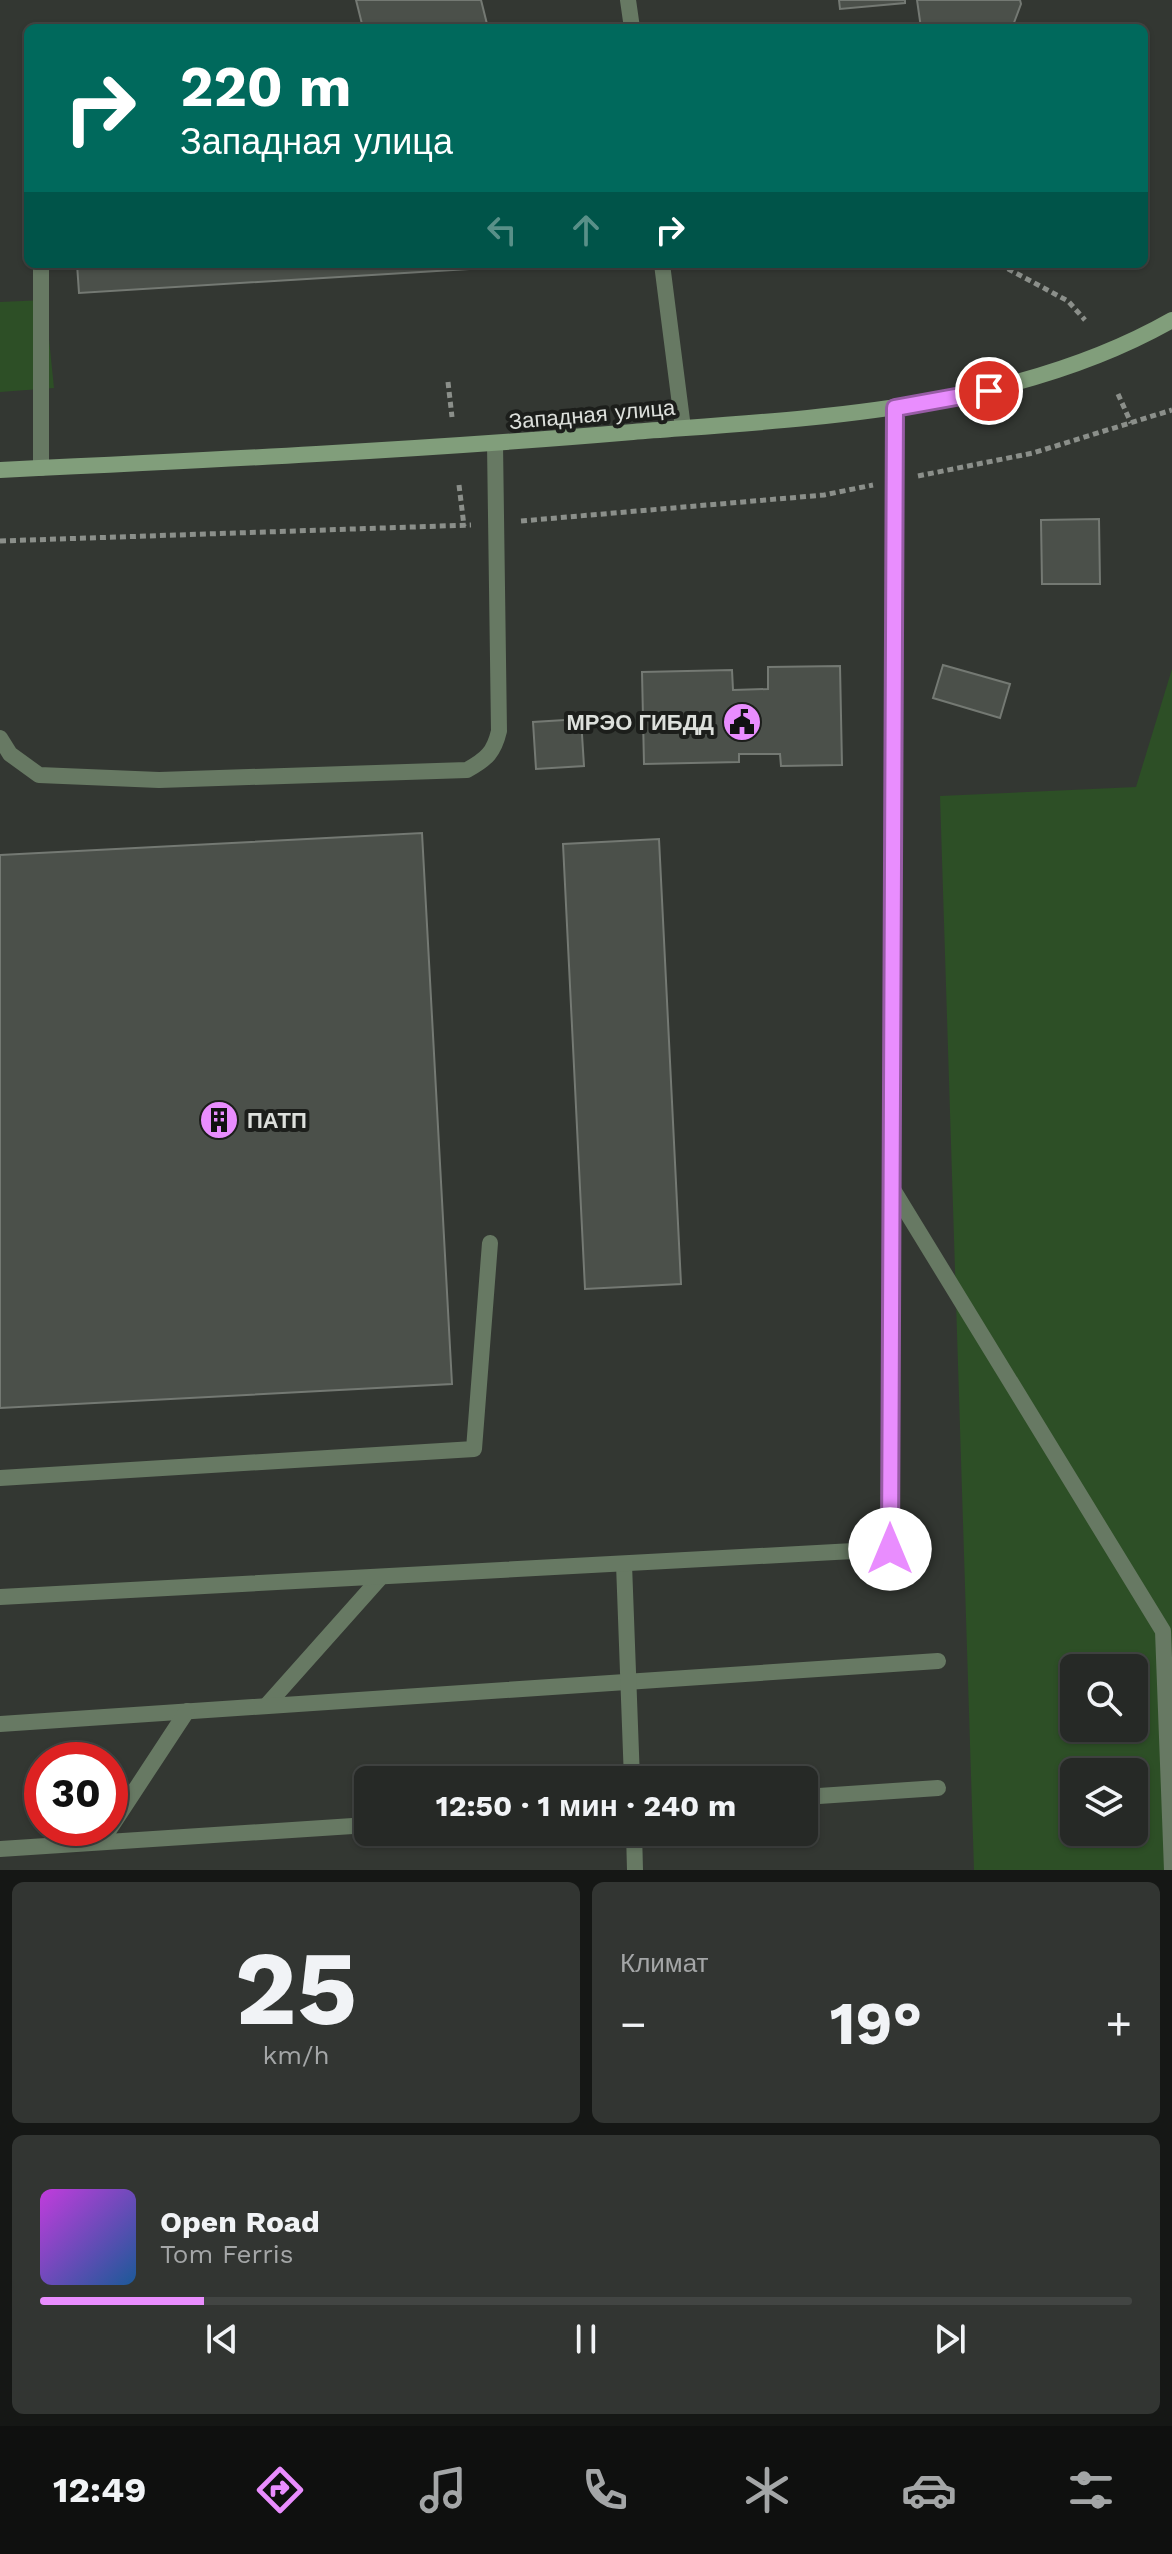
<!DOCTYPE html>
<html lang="ru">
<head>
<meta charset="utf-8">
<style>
	:root { --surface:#262926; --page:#323532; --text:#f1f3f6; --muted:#a4a6a7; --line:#424543; --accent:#e98dfe }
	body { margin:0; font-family:"Work Sans",sans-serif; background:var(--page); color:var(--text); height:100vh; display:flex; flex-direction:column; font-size:30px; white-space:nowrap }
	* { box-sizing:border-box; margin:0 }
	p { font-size:26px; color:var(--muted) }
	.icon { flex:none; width:44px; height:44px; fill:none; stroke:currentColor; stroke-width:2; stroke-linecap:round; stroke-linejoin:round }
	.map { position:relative; height:1870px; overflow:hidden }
	.side { display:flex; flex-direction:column; gap:12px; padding:12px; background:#151715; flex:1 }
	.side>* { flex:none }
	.top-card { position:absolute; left:24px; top:24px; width:1124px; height:244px; border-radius:12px; box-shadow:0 2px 6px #0004,0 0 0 2px var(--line); background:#00695c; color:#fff; overflow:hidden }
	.fabs { position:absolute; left:1060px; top:1654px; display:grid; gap:16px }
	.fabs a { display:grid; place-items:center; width:88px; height:88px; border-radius:12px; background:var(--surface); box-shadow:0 2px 6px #0004,0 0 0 2px var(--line); font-size:40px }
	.speed { position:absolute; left:24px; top:1742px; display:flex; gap:16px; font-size:40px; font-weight:700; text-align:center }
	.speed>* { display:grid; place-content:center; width:104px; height:104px; border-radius:50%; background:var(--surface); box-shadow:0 2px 6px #0004,0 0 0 2px var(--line); line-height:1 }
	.speed .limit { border:12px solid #d22; background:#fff; color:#111 }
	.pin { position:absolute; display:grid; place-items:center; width:68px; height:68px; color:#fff; margin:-34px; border:4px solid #fff; border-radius:50%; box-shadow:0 2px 8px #0007 }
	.me { position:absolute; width:88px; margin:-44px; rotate:0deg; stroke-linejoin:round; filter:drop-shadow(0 0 6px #0008) }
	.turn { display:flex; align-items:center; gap:28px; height:168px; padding:0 24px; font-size:36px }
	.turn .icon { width:104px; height:104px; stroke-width:2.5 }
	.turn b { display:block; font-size:56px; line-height:68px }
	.lanes { display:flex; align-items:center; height:76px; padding:0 24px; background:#0003; justify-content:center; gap:40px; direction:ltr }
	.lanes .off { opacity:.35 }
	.big { font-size:60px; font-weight:700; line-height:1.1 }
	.side .widget { flex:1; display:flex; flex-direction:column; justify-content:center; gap:12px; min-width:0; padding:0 28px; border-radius:12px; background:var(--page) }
	.side .dial { align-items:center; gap:0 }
	.dial b { font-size:104px; line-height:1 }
	.song { display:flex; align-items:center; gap:24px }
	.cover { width:96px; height:96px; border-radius:12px; background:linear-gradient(135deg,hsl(290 70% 55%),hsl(210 70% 35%)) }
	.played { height:8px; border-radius:4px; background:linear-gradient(90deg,var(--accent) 15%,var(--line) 15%) }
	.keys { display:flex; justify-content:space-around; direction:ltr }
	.heat { display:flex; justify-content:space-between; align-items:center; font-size:44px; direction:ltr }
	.side .tiles { flex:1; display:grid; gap:12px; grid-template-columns:1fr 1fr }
	.widget:last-child { grid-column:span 2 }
	.trip { position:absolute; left:354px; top:1766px; width:464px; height:80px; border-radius:12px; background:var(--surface); box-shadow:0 2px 6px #0004,0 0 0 2px var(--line); font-weight:700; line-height:80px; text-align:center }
	.menu { display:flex; height:128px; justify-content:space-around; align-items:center; background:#0f100f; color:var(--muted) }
	.menu .icon { width:56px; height:56px }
	.menu .current { color:var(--accent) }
	.menu b { font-size:36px; color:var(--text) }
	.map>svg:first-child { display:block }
	.green { fill:#2d4f26; fill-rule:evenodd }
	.building { fill:#4b504a; stroke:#747973; stroke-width:2 }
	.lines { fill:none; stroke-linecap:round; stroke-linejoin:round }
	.path { stroke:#8b8f8a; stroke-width:5; stroke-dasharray:6 4; stroke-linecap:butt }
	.lane { stroke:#677963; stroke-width:16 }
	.street { stroke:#677963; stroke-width:16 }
	.secondary { stroke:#819e7b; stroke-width:16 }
	.route-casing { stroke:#975ca5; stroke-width:20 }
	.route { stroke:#e98dfe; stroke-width:14 }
	.labels { text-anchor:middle; stroke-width:8; stroke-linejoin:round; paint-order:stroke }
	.street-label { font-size:22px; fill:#dde0dc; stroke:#1c1e1b }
	.poi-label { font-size:22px; font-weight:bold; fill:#dde0dc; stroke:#1c1e1b; text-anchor:end }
</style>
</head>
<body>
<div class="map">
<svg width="1172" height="1870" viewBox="0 0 1172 1870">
	<rect width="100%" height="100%" fill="#333732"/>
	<g class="green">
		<polygon points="45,300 54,388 0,392 0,302"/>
		<path d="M 1172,669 L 1172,1870 L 974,1870 L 940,796 L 1136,787 ZM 1074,1668 L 1134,1668 L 1134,1728 L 1074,1728 ZM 1074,1772 L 1134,1772 L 1134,1832 L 1074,1832 Z"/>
	</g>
	<g class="building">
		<polygon points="356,0 481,0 488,28 363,28"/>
		<polygon points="839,0 905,0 905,3 840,9"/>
		<polygon points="917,0 1020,0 1021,4 1012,28 921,28"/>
		<polygon points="77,264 517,264 517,266 79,293"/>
		<polygon points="1099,519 1100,584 1042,584 1041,520"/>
		<polygon points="943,665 1010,684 1000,718 933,698"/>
		<polygon points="840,666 842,765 781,766 780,754 739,754 739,762 644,764 642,672 732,670 733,690 768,689 768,667"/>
		<polygon points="581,719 584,766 536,769 533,722"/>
		<polygon points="422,833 452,1384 0,1408 0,855"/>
		<polygon points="659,839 681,1284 585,1289 563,844"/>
	</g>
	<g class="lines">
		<g class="path">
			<polyline points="999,264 1068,301 1085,320"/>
			<polyline points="448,382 452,417"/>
			<polyline points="1118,394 1131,423"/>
			<polyline points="918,476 1033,453 1172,410"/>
			<polyline points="459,485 464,526"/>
			<polyline points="521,521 824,495 873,485"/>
			<polyline points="0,541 471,525"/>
		</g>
		<g class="lane">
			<polyline points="628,0 632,28"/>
			<polyline points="662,264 683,428"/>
			<path d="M 0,738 L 10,754 L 39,775 L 159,780 L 467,770 C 487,759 494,752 499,731 L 495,444"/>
			<polyline points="892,1188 1163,1631 1172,1870"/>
			<polyline points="0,1478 474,1449 490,1243"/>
			<polyline points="266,1706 381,1577"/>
			<polyline points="0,1724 938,1661"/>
			<polyline points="804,1797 938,1788"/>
			<polyline points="101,1842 187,1711"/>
			<polyline points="0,1849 368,1825"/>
		</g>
		<g class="street">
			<polyline points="41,264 41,468"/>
			<polyline points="624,1564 632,1780"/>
			<polyline points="0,1597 890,1549 895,408"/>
			<polyline points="634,1832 635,1870"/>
		</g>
		<path class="secondary" d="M 0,470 C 211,460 422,450 633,432 C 812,418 1012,411 1172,320"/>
	</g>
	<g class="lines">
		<g class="route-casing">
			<polyline id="route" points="890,1549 895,408 989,391"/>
		</g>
		<use href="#route" class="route"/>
	</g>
	<defs>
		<g id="civic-disc" transform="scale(2)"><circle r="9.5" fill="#e98dfe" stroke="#1c1e1b"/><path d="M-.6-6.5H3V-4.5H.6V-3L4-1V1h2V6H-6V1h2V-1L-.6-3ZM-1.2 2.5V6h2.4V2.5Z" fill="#111"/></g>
		<g id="building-disc" transform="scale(2)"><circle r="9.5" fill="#e98dfe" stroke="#1c1e1b"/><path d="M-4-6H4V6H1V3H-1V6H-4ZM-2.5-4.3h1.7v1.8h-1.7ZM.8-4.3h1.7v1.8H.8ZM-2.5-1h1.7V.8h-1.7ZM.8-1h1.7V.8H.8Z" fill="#111"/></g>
	</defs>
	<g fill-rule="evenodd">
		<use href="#civic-disc" x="742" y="722"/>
		<use href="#building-disc" x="219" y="1120"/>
	</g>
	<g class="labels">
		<g class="street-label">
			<text transform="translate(592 414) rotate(-5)" y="8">Западная улица</text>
		</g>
		<g class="poi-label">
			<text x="714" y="730">МРЭО ГИБДД</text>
			<text x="247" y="1128" text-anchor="start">ПАТП</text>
		</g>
	</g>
</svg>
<div class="fabs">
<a><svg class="icon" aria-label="search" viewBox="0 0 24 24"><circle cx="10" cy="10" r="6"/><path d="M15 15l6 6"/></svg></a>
<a><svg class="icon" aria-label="layers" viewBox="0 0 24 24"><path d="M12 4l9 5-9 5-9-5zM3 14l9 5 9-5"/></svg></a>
</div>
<div class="speed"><div class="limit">30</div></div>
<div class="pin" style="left:989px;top:391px;background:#d93025"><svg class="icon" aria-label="arrive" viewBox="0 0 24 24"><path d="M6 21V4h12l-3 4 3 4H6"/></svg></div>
<svg class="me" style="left:890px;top:1549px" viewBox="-20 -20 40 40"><circle r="19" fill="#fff"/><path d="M0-13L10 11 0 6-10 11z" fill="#e98dfe"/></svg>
<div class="trip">12:50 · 1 мин · 240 m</div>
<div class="top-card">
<div class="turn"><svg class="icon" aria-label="right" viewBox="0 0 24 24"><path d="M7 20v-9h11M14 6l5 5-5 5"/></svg><div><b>220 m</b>Западная улица</div></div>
<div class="lanes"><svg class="icon off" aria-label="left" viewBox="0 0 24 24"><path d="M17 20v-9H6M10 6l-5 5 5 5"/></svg><svg class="icon off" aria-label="ahead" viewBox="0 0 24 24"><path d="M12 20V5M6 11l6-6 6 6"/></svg><svg class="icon" aria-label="right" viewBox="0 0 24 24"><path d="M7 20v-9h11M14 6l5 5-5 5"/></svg></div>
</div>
</div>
<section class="side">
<div class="tiles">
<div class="widget dial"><b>25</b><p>km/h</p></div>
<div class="widget"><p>Климат</p>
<div class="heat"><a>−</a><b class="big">19°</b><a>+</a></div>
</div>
<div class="widget">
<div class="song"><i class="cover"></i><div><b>Open Road</b><p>Tom Ferris</p></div></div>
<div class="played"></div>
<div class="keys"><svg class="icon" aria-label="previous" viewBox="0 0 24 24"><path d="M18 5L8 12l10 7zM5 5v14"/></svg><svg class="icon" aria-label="pause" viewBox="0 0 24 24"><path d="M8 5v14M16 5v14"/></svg><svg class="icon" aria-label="next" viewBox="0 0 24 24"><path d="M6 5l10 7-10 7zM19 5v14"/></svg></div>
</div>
</div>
</section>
<nav class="menu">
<b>12:49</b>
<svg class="icon current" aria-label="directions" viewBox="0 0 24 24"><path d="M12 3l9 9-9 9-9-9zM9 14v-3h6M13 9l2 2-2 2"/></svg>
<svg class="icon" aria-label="music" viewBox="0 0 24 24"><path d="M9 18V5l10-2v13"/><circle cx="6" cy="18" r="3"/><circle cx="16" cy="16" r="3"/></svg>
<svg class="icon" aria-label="phone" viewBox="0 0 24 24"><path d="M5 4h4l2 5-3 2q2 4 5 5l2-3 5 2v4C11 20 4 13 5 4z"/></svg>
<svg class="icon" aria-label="climate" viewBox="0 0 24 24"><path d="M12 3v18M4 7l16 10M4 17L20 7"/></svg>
<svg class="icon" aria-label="car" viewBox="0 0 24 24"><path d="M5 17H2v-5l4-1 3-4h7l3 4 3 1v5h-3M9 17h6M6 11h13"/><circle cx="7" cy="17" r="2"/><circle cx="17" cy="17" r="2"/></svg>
<svg class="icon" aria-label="filters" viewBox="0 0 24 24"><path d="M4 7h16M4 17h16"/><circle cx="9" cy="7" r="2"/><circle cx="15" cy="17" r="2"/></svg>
</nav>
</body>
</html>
